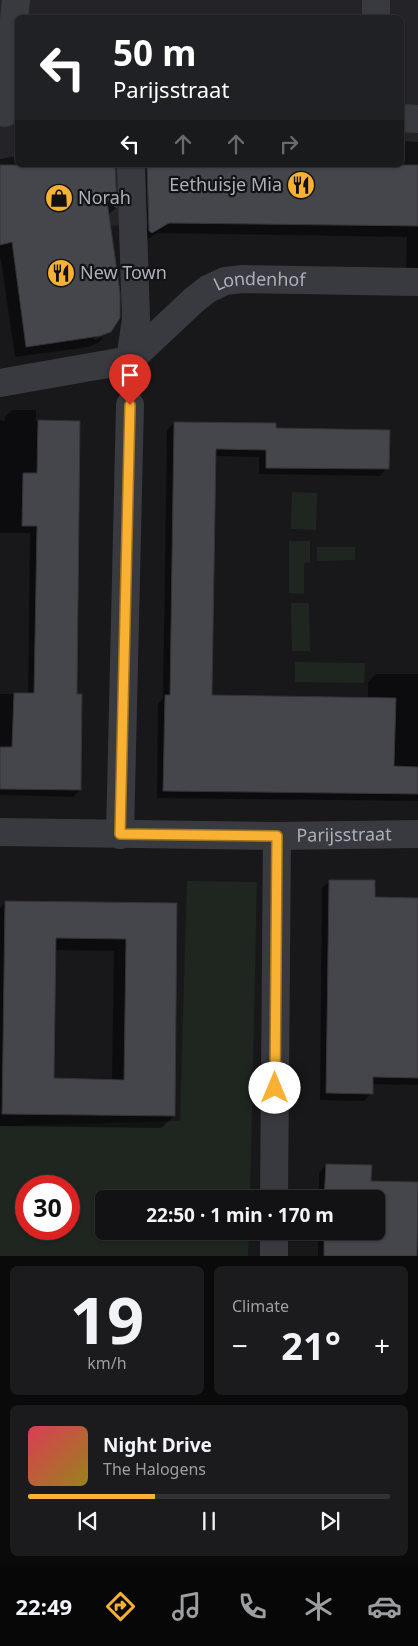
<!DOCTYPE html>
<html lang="en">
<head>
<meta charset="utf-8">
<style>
	:root { --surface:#121214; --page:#1b1b1d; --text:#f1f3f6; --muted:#9c9ea0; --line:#313234; --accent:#f8b133 }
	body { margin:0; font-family:"Noto Sans",sans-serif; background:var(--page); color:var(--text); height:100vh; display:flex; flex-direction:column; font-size:19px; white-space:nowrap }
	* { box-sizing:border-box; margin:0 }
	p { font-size:16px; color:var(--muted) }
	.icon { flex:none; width:28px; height:28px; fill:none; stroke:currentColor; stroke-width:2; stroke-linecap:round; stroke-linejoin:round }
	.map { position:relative; height:1256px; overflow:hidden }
	.drawer { display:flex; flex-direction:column; gap:10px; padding:10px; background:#0a0a0b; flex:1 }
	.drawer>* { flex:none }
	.guide { position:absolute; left:15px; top:15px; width:389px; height:152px; border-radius:8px; box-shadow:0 1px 4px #0004,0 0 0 1px var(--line); background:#202124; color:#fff; overflow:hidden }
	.speed { position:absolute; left:15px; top:1175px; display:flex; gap:10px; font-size:25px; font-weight:700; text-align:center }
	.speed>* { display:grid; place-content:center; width:65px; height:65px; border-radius:50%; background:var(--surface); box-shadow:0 1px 4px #0004,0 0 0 1px var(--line); line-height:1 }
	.speed .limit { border:8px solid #d22; background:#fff; color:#111 }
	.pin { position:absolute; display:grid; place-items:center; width:42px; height:42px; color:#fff; margin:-51px -21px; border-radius:50% 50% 50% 0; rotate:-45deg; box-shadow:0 0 5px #0007 }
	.pin .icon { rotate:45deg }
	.me { position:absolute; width:55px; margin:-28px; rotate:0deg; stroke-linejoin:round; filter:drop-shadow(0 0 4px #0008) }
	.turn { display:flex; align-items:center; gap:18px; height:105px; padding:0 15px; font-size:22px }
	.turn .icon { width:65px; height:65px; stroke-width:2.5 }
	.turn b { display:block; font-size:35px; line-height:42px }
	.lanes { display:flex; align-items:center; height:48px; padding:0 15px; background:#0003; justify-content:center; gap:25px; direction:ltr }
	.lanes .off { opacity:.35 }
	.big { font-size:38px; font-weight:700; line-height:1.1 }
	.drawer .card { flex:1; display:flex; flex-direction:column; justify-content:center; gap:8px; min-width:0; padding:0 18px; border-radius:8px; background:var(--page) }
	.drawer .dial { align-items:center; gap:0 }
	.dial b { font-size:65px; line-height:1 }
	.song { display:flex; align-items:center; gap:15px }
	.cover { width:60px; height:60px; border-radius:8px; background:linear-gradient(135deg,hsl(350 70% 55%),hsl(50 70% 35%)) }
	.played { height:5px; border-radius:2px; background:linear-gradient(90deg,var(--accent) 35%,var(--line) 35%) }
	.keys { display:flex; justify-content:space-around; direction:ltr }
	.heat { display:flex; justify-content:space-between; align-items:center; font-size:28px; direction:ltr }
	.drawer .tiles { flex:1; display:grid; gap:10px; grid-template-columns:1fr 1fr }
	.card:last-child { grid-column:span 2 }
	.trip { position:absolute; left:95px; top:1190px; width:290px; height:50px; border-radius:8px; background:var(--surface); box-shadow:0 1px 4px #0004,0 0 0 1px var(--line); font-weight:700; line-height:50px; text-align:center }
	.tabs { display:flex; height:80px; justify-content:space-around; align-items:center; background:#070708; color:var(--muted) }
	.tabs .icon { width:35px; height:35px }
	.tabs .on { color:var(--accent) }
	.tabs b { font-size:22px; color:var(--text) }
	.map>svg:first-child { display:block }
	.built { fill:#242428; fill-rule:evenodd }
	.green { fill:#1e261f; fill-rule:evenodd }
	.shadow { fill:#0007; fill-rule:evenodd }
	.building { fill:#44464b; stroke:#323237; fill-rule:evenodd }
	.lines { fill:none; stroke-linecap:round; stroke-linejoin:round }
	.pedestrian { stroke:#393a40; stroke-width:28 }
	.minor { stroke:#393a40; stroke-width:28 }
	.route-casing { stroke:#a17321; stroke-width:12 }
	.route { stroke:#f8b133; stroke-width:9 }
	.labels { text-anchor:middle; stroke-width:4.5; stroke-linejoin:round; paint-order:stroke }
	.poi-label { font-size:18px; fill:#aab0bb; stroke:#131316; text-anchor:start }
	.street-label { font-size:18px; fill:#aab0bb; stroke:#131316 }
</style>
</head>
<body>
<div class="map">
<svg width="418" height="1256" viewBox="0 0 418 1256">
	<rect width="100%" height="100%" fill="#18181b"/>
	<path class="built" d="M 0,0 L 418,0 L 418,217 L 100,226 L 0,241 ZM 18,18 L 401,18 L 401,165 L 18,165 Z"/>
	<g class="green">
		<polygon points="292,492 317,493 316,530 291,529"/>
		<polygon points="289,541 310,541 310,562 304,563 304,594 289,593"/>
		<polygon points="317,547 355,547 355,560 317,561"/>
		<polygon points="291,603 309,603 310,651 292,651"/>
		<polygon points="295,662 365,663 364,683 295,682"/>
		<path d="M 187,881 L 257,882 L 250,1199 L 104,1199 L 104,1231 L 249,1231 L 248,1256 L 0,1256 L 0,1126 L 180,1121 ZM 26,1186 L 69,1186 L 69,1229 L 26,1229 Z"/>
	</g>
	<g class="shadow">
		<polygon points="401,141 418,142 418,272 406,272 407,237 157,233 140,244 130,165 401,165"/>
		<polygon points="18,156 18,165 114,165 116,208 107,216 110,331 107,334 107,332 94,338 95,340 105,336 98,343 88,347 15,357 1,260 0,260 0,159"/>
		<polygon points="12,410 36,410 36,421 79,422 76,695 80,790 73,797 0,795 0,694 28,694 30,533 0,533 0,420 5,421 5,417"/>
		<polygon points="174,423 275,430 387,468 380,476 259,474 259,457 214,456 211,697 368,699 368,682 376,674 418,674 418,801 157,798 158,704 163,698 167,430"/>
		<polygon points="330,881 374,898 418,899 418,1085 372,1084 371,1093 364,1101 320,1100 322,888"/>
		<path d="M 5,903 L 176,905 L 174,1116 L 161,1128 L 0,1126 L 0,908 ZM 54,950 L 114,951 L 112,1081 L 52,1080 Z"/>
		<polygon points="326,1165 370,1182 418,1184 418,1256 318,1256 318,1231 376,1231 376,1199 319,1199 319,1173"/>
	</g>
	<g class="building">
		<polygon points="0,165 115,165 117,208 107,201 120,292 120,318 111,332 100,336 26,347 12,242 0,245"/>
		<polygon points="147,165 418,165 418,226 169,223 152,233 149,231"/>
		<polygon points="38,420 80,421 77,694 82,694 81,790 0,789 0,747 12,747 14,693 34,693 37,526 22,526 23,473 37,473"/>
		<polygon points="174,422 276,423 276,428 390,430 389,469 266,468 266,450 216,449 212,695 396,698 394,766 418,767 418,794 163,791 165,695 170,695"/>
		<polygon points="329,880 375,880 375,897 418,898 418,1078 373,1077 373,1094 326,1093"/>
		<path d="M 5,901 L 177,903 L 175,1116 L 2,1114 ZM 56,938 L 126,939 L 124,1080 L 54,1078 Z"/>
		<polygon points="326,1164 372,1165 371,1181 418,1182 417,1256 324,1256 324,1231 376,1231 376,1199 324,1199"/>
	</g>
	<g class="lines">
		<g class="pedestrian">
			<polyline points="376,18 376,0"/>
			<polyline points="5,113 16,0"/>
			<polyline points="401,118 418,119"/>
			<polyline points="130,360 136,319 131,165"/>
		</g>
		<g class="minor">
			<path id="s1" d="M 0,383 L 130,360 L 194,300 L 208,289 L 225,281 L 243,279 L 418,282"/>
			<path id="s2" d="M 0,832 L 277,836 L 418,834"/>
			<polyline points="120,835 130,405"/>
			<polyline points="274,1199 277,836"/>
			<polyline points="274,1256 274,1231"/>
		</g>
	</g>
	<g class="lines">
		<g class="route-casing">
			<polyline id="route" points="130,405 120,834 277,836 275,1088"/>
		</g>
		<use href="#route" class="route"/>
	</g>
	<defs>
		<g id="restaurant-disc" transform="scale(1.4375)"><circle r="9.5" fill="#f8b133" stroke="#131316"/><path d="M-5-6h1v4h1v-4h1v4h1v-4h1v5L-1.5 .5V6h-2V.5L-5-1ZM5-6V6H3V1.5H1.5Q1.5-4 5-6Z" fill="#111"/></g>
		<g id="shop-disc" transform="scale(1.4375)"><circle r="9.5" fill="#f8b133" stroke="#131316"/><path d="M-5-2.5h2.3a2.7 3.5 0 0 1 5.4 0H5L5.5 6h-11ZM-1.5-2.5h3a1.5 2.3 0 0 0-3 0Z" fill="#111"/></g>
	</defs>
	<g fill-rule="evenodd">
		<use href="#restaurant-disc" x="301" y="185"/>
		<use href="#shop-disc" x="59" y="198"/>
		<use href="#restaurant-disc" x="61" y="273"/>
	</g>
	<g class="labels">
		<g class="poi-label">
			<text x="282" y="191" text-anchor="end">Eethuisje Mia</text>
			<text x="78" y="204">Norah</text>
			<text x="80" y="279">New Town</text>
		</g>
		<g class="street-label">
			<text dy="6" stroke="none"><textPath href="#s1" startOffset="291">Londenhof</textPath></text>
			<text dy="6" stroke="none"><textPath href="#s2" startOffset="344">Parijsstraat</textPath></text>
		</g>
	</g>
</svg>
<div class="speed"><div class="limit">30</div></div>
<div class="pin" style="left:130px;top:405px;background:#d93025"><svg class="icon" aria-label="arrive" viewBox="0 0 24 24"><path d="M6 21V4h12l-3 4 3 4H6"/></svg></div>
<svg class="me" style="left:275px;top:1088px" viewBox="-20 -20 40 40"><circle r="19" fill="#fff"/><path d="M0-13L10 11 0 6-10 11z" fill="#f8b133"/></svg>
<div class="trip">22:50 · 1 min · 170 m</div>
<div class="guide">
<div class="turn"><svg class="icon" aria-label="left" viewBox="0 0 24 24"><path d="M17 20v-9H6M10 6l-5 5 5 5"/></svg><div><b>50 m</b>Parijsstraat</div></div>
<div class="lanes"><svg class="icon" aria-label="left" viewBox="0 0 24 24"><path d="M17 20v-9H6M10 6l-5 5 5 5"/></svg><svg class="icon off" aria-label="ahead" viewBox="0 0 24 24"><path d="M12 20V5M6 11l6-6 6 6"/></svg><svg class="icon off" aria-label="ahead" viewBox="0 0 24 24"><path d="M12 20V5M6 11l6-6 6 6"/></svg><svg class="icon off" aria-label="right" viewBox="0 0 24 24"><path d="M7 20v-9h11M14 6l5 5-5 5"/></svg></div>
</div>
</div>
<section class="drawer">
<div class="tiles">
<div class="card dial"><b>19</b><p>km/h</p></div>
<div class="card"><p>Climate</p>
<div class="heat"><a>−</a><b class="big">21°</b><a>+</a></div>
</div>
<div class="card">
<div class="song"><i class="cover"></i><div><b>Night Drive</b><p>The Halogens</p></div></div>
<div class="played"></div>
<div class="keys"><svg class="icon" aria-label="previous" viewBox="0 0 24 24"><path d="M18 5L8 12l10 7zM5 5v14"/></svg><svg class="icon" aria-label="pause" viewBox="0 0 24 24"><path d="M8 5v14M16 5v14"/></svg><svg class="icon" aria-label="next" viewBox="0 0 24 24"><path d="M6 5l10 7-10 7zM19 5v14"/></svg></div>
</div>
</div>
</section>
<nav class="tabs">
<b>22:49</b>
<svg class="icon on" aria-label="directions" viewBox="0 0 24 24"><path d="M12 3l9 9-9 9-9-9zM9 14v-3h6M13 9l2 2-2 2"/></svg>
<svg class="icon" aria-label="music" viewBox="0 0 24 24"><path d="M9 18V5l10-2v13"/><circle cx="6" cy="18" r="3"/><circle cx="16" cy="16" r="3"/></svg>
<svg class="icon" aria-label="phone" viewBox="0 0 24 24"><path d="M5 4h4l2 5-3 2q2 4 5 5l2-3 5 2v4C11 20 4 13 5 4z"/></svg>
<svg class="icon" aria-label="climate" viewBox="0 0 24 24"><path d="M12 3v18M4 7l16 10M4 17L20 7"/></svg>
<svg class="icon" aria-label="car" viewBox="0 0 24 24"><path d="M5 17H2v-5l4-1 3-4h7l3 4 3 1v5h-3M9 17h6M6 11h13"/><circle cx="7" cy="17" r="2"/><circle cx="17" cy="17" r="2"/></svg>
</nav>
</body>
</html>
